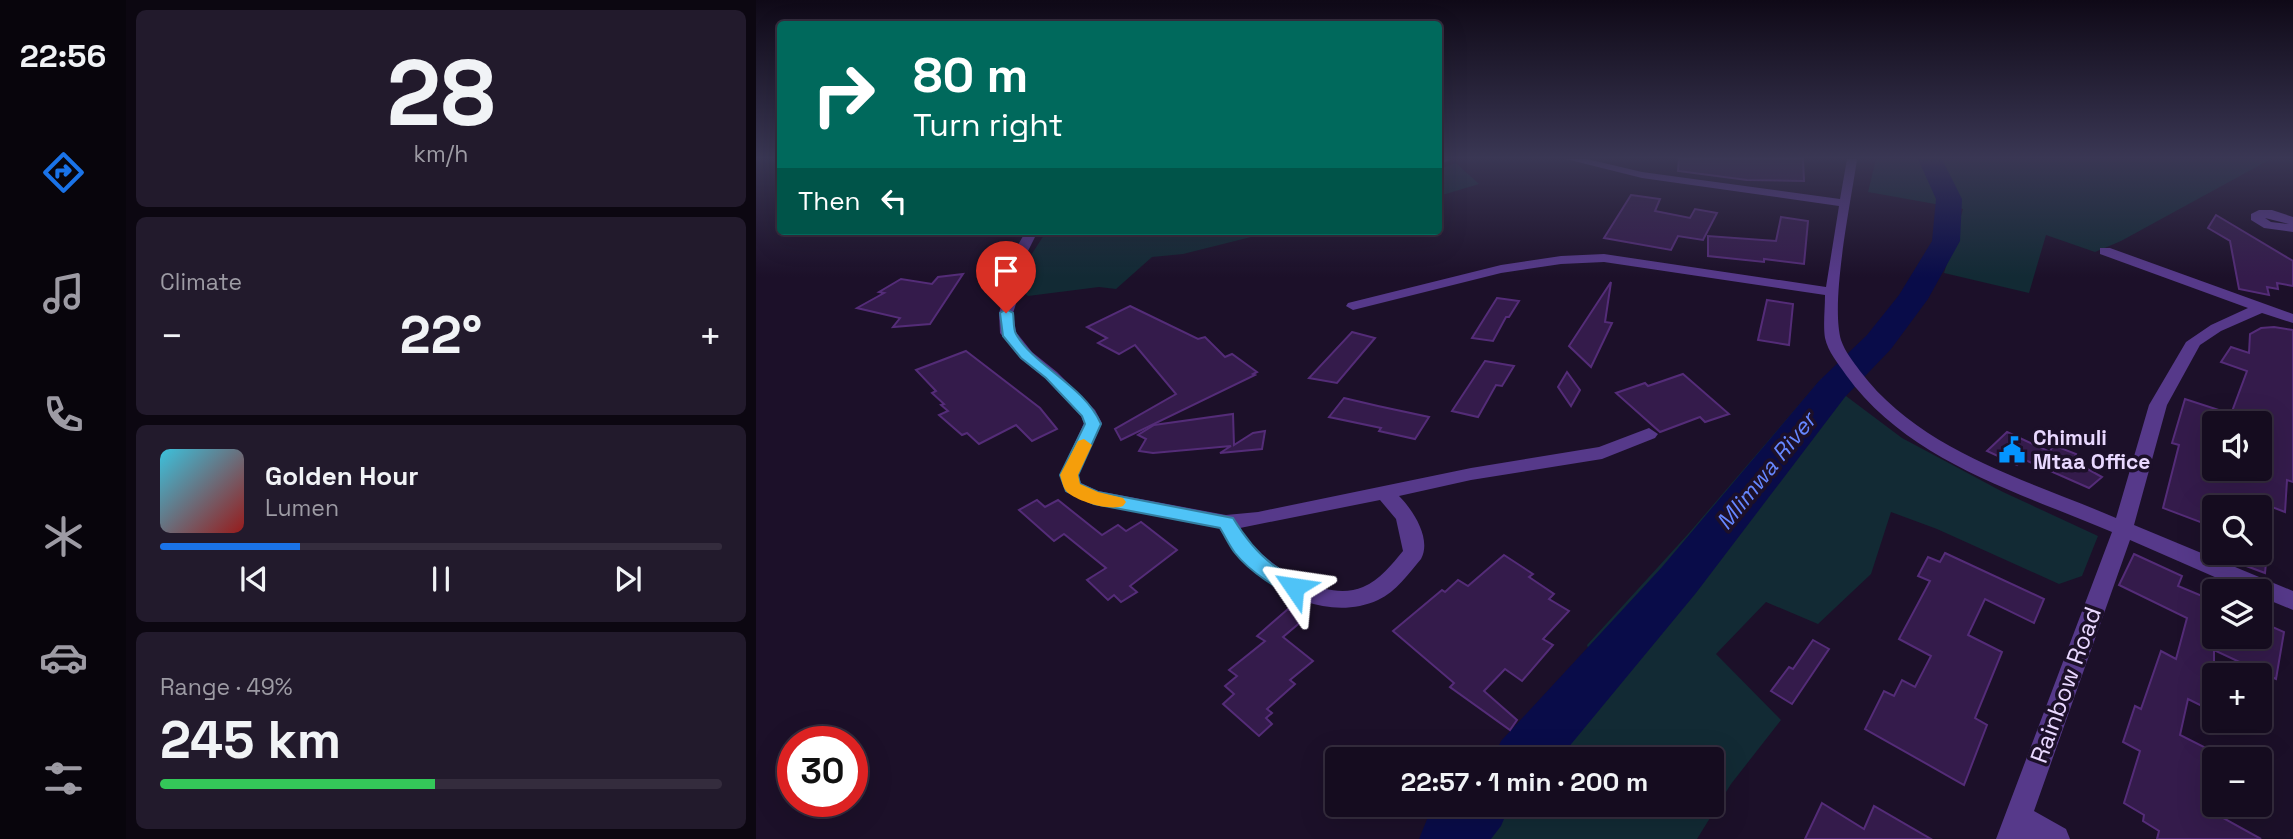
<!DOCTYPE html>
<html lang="en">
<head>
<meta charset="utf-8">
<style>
	:root { --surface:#150c1f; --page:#221a2c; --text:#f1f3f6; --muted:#9d9ba4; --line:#342c3d; --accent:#1a73e8 }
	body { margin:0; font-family:"Space Grotesk",sans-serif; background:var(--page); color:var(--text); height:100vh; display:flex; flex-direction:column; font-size:26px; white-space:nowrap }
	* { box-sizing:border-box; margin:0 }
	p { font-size:23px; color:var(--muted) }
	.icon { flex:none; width:38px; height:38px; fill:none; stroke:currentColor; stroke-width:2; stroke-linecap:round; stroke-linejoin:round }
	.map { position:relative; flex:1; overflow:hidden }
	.details { display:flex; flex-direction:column; gap:10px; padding:10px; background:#0c0711; width:630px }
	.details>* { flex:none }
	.guide { position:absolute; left:21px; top:21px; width:665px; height:214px; border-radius:7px; box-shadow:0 7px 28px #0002,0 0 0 2px var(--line); background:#00695c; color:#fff; overflow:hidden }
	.fabs { position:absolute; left:1446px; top:411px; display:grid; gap:14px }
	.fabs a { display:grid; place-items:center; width:70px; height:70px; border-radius:7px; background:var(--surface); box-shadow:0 7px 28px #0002,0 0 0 2px var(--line); font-size:35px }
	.speed { position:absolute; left:21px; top:726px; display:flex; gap:14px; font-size:35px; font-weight:700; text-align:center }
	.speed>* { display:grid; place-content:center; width:91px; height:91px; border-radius:50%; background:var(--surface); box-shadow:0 7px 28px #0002,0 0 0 2px var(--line); line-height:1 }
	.speed .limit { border:10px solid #d22; background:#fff; color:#111 }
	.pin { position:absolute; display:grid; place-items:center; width:60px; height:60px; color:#fff; margin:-72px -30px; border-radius:50% 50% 50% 0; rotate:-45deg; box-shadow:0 0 7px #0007 }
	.pin .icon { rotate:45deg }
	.me { position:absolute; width:77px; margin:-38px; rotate:302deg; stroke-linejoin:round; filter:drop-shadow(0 0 5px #0008) }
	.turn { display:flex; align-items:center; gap:24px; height:147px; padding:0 21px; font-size:32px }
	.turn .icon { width:91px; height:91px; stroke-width:2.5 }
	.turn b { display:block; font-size:49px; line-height:60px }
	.then { display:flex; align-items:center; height:66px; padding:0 21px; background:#0003; gap:14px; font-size:26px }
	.big { font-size:52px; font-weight:600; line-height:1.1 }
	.details .tile { flex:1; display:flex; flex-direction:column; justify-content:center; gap:10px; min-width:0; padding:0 24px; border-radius:10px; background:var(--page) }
	.details .dial { align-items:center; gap:0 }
	.dial b { font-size:91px; line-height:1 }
	.song { display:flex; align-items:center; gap:21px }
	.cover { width:84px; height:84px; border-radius:10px; background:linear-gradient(135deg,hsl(190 70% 55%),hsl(0 70% 35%)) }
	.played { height:7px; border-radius:4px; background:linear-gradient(90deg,var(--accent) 25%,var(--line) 25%) }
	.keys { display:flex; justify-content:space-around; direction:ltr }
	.heat { display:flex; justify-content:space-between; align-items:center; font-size:38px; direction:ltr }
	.charge { height:10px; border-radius:5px; background:linear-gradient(90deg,#34c759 49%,var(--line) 0) }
	.trip { position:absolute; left:569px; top:747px; width:399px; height:70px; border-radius:7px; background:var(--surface); box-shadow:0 7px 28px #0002,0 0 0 2px var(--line); font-weight:600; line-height:70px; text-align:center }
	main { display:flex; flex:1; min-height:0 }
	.dock { display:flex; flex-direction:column; width:126px; justify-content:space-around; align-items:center; background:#08050c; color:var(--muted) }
	.dock .icon { width:49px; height:49px }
	.dock .on { color:var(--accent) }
	.dock b { font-size:32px; color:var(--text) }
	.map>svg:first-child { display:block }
	.green { fill:#122a34 }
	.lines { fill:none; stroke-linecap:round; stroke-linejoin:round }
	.river { fill:#090c49; fill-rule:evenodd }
	.building { fill:#341b4b; stroke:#542c78; stroke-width:2; fill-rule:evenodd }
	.minor { fill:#56398a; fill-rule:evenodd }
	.route { fill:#4fc3f7; stroke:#337fa1; stroke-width:2 }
	.slow { fill:#f59e0b }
	.labels { text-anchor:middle; stroke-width:7; stroke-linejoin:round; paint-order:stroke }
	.poi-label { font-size:21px; font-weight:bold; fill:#e9d8ff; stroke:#1c1029; text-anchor:start }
	.water-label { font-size:23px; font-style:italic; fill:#6687ff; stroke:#1c1029 }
	.near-street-label { font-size:24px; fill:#e9d8ff; stroke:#1c1029 }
</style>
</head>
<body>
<main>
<nav class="dock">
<b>22:56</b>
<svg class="icon on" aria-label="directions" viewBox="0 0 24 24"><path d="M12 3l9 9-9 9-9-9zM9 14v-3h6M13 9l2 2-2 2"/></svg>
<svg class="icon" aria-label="music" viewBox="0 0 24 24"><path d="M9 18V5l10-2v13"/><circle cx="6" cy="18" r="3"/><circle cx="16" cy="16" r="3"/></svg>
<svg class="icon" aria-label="phone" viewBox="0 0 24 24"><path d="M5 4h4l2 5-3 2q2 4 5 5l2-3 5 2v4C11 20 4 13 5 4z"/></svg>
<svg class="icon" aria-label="climate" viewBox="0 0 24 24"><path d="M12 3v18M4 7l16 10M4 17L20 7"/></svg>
<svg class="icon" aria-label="car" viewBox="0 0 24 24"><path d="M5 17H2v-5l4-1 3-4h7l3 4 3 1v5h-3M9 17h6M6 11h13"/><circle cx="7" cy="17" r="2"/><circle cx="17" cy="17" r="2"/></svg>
<svg class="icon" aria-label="filters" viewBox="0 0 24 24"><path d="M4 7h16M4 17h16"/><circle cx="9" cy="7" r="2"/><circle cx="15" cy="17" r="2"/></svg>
</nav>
<section class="details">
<div class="tile dial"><b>28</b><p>km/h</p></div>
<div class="tile"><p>Climate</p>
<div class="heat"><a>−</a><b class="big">22°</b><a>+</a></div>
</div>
<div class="tile">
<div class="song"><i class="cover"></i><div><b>Golden Hour</b><p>Lumen</p></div></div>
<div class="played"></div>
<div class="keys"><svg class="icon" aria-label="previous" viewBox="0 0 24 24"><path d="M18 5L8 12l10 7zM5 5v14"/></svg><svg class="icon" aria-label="pause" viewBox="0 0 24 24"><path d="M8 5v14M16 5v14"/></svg><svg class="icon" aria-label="next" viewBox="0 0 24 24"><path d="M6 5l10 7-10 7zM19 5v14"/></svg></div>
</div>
<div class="tile"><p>Range · 49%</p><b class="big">245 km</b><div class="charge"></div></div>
</section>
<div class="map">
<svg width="1537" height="839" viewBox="0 0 1537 839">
	<rect width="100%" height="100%" fill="#1c1029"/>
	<g class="green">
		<polygon points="1120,159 1515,159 1365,241 1339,252 1290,235 1273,293 1188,273 1207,209 1112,192"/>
		<polygon points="700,163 723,184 683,196 683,169"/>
		<polygon points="335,231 534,231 499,236 427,254 396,257 360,289 343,287 272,296 266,291 270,263 288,235"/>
		<polygon points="1066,378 1146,438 1247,492 1342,536 1326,576 1303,584 1181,529 1135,512 1115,574 1062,624 1010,602 960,654 1025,720 975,784 941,839 717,839 746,805 956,805 956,760 786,759 845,691 831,645 933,533"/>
	</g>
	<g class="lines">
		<g class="river">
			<polygon points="1162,159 1186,159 1206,199 1204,241 1172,299 1135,349 1089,397 940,593 802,760 736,760 745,741 906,567 1063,381 1111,335 1143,295 1176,241 1180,199"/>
			<polygon points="683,805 754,805 745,826 735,839 663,839 672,817"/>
		</g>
	</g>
	<g class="building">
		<polygon points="923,159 1047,159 1048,181 991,180 922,171"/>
		<polygon points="875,195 904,199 899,211 934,218 939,209 961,213 947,240 922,236 915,250 848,238"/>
		<polygon points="1460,215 1537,261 1537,286 1521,283 1522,289 1511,287 1513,295 1483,289 1474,241 1452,228"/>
		<polygon points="1025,217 1052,221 1048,264 1008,259 1008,262 952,256 952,236 1020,241"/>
		<polygon points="207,274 174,324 137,327 144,318 101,308 128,293 123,292 145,279 176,284 182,277"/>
		<polygon points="855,282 849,322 856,323 835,367 813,346"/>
		<polygon points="741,298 763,301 753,317 750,317 737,341 716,338"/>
		<polygon points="1011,300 1037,304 1033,345 1002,340"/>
		<polygon points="374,306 442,339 449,337 469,357 476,354 501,372 497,374 499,375 365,440 359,429 420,394 379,345 363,354 342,343 351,338 331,327"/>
		<path d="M 1518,327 L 1537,330 L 1537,482 L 1531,480 L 1529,512 L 1516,507 L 1455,508 L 1452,525 L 1407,508 L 1423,445 L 1416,443 L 1429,399 L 1475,414 L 1491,371 L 1465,362 L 1475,347 L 1493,353 L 1494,334 L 1505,328 ZM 1458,424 L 1503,424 L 1503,469 L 1458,469 Z"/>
		<polygon points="596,332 619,338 581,383 553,378"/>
		<polygon points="210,351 284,408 301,429 276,441 260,425 223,444 211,433 206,435 183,415 192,411 185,405 188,404 176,393 180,391 160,370"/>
		<polygon points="729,361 758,366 746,386 740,385 722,417 696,411"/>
		<polygon points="811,372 824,390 815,406 802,387"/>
		<polygon points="927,374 973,414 949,422 944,417 904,432 860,393 889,383 892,386"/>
		<polygon points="588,398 622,406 673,417 659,439 623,431 625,428 573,417"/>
		<polygon points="477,414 478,445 497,433 509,431 506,449 464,453 475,446 397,453 383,451 390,439 382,435 398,425"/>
		<polygon points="1251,432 1294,452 1297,445 1320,454 1317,461 1346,477 1333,488 1267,459 1261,465 1231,451"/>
		<polygon points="281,500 289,507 302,500 346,535 362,525 370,531 385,522 421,550 374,586 381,592 365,602 358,595 352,600 331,580 350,568 308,534 298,541 263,510"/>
		<polygon points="1189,553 1288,599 1278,623 1229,599 1212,635 1246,652 1219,718 1231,725 1208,785 1109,729 1128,691 1138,696 1146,680 1159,687 1175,656 1143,639 1174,581 1162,576 1172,557 1184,562"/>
		<polygon points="1461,553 1511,553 1509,573 1461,555"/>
		<polygon points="1378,554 1426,576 1422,586 1458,601 1458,637 1503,637 1503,621 1528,632 1520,679 1458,650 1458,712 1432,699 1424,735 1458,752 1458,813 1505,839 1401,839 1403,831 1387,821 1388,815 1368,803 1384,751 1367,742 1379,706 1385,709 1405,651 1420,659 1431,618 1363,585"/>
		<polygon points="748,555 777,574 773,577 798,594 793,599 813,611 787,639 797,645 766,681 749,669 728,691 761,720 754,730 694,687 698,683 637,631 686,590 689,592 702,580 712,586"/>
		<polygon points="532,609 547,620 527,637 557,661 534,680 539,684 511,709 516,713 510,718 516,724 503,736 467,704 478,694 469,686 481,676 473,670 509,641 501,636"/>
		<polygon points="1057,640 1073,649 1036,704 1015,691 1033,667 1037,669"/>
		<polygon points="1066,803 1108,829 1118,806 1175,839 1049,839"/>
	</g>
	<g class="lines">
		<g class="minor">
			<polygon points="682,159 696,159 682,165"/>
			<path d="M 810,159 L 831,159 L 886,172 L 1084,199 L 1091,159 L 1101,159 C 1095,203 1074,300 1085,340 C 1089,352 1097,361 1104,371 C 1165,452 1272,480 1360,518 L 1393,405 L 1430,342 L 1455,325 L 1492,308 L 1344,254 L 1344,248 L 1354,248 L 1537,314 L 1537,323 L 1506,313 L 1465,331 L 1444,345 L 1411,405 L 1378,525 L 1537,591 L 1537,610 L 1503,596 L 1503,592 L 1493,592 L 1374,540 L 1278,811 L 1310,829 L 1314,839 L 1240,839 L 1356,532 C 1262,492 1152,461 1090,375 C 1082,363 1072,352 1069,338 C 1067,325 1069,309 1069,295 L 848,262 L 805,264 L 745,273 L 597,310 L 590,306 L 592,303 L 745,265 L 805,256 L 848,254 L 1070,287 L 1083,206 L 886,178 Z"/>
			<path d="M 1503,210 L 1516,210 L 1537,217 L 1537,232 L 1508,228 L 1495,220 L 1495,214 ZM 1509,218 L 1533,224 L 1515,222 Z"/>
			<path d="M 270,231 L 282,231 L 270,255 L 266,285 L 257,313 L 260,332 L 276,352 L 301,372 L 339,410 L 346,423 L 322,475 L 325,483 L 342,491 L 470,515 L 502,512 L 715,468 L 843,447 L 893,428 L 902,434 L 899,438 L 846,459 L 715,480 L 643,496 C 657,510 676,539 665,559 C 653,573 640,592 622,600 C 562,627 492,579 463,528 L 338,504 L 310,492 L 304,475 L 328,423 L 325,416 L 289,378 L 264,358 L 244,333 L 243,313 L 252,285 L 256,255 ZM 624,500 L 640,519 L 647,551 C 636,564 624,580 607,587 C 567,604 503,562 484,528 Z"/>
		</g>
	</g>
	<linearGradient id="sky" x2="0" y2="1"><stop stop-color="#0f0917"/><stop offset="0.57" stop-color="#3a3754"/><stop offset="1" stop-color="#3a3754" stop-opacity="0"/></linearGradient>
	<rect width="1537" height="277" fill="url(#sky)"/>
	<path class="route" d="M 250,309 L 257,313 C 258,319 257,329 260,334 C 279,367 328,385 345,424 L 322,475 L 324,484 L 342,492 L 477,518 C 488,536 499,551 516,564 C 526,572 542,575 548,587 L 545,592 C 527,598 490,567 479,553 C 473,545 469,536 464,528 L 338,504 L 310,491 L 304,475 L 329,424 L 326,416 L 290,378 L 265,358 L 247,336 L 244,313 Z"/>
	<path class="slow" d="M 328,439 L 336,445 L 322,475 L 324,484 L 342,492 L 367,498 L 370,502 L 367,506 C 353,511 323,502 311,492 C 307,488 306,481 304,475 L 322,441 Z"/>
	<defs>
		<g id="civic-bare" transform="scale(2.1)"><path d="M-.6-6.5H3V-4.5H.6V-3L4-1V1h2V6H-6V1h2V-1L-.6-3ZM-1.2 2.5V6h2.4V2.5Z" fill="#0495ff" stroke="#1c1029" stroke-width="2.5" paint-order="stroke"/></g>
	</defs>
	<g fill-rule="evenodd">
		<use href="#civic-bare" x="1256" y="450"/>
	</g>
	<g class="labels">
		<g class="poi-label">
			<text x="1277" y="445">Chimuli<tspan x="1277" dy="24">Mtaa Office</tspan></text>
		</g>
		<g class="water-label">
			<text transform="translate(1010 471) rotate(-51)" y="8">Mlimwa River</text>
		</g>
		<g class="near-street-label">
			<text transform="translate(1310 685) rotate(-70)" y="8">Rainbow Road</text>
		</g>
	</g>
</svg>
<div class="fabs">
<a><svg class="icon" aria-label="sound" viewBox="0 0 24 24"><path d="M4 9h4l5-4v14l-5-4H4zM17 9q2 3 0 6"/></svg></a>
<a><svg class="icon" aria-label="search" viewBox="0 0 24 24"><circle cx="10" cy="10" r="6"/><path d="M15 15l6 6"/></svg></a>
<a><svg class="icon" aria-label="layers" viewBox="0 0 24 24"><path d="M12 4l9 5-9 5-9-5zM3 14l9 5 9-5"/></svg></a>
<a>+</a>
<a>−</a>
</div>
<div class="speed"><div class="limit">30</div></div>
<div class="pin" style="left:250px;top:313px;background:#d93025"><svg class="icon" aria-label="arrive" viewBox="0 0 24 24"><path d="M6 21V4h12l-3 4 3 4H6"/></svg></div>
<svg class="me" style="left:538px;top:587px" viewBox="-20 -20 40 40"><path d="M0-17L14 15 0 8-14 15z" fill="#4fc3f7" stroke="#fff" stroke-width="4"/></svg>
<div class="trip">22:57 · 1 min · 200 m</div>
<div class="guide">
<div class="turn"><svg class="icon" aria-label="right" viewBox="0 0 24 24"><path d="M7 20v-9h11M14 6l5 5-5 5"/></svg><div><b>80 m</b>Turn right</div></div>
<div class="then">Then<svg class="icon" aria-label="left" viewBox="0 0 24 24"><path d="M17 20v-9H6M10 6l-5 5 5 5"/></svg></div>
</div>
</div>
</main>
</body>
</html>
